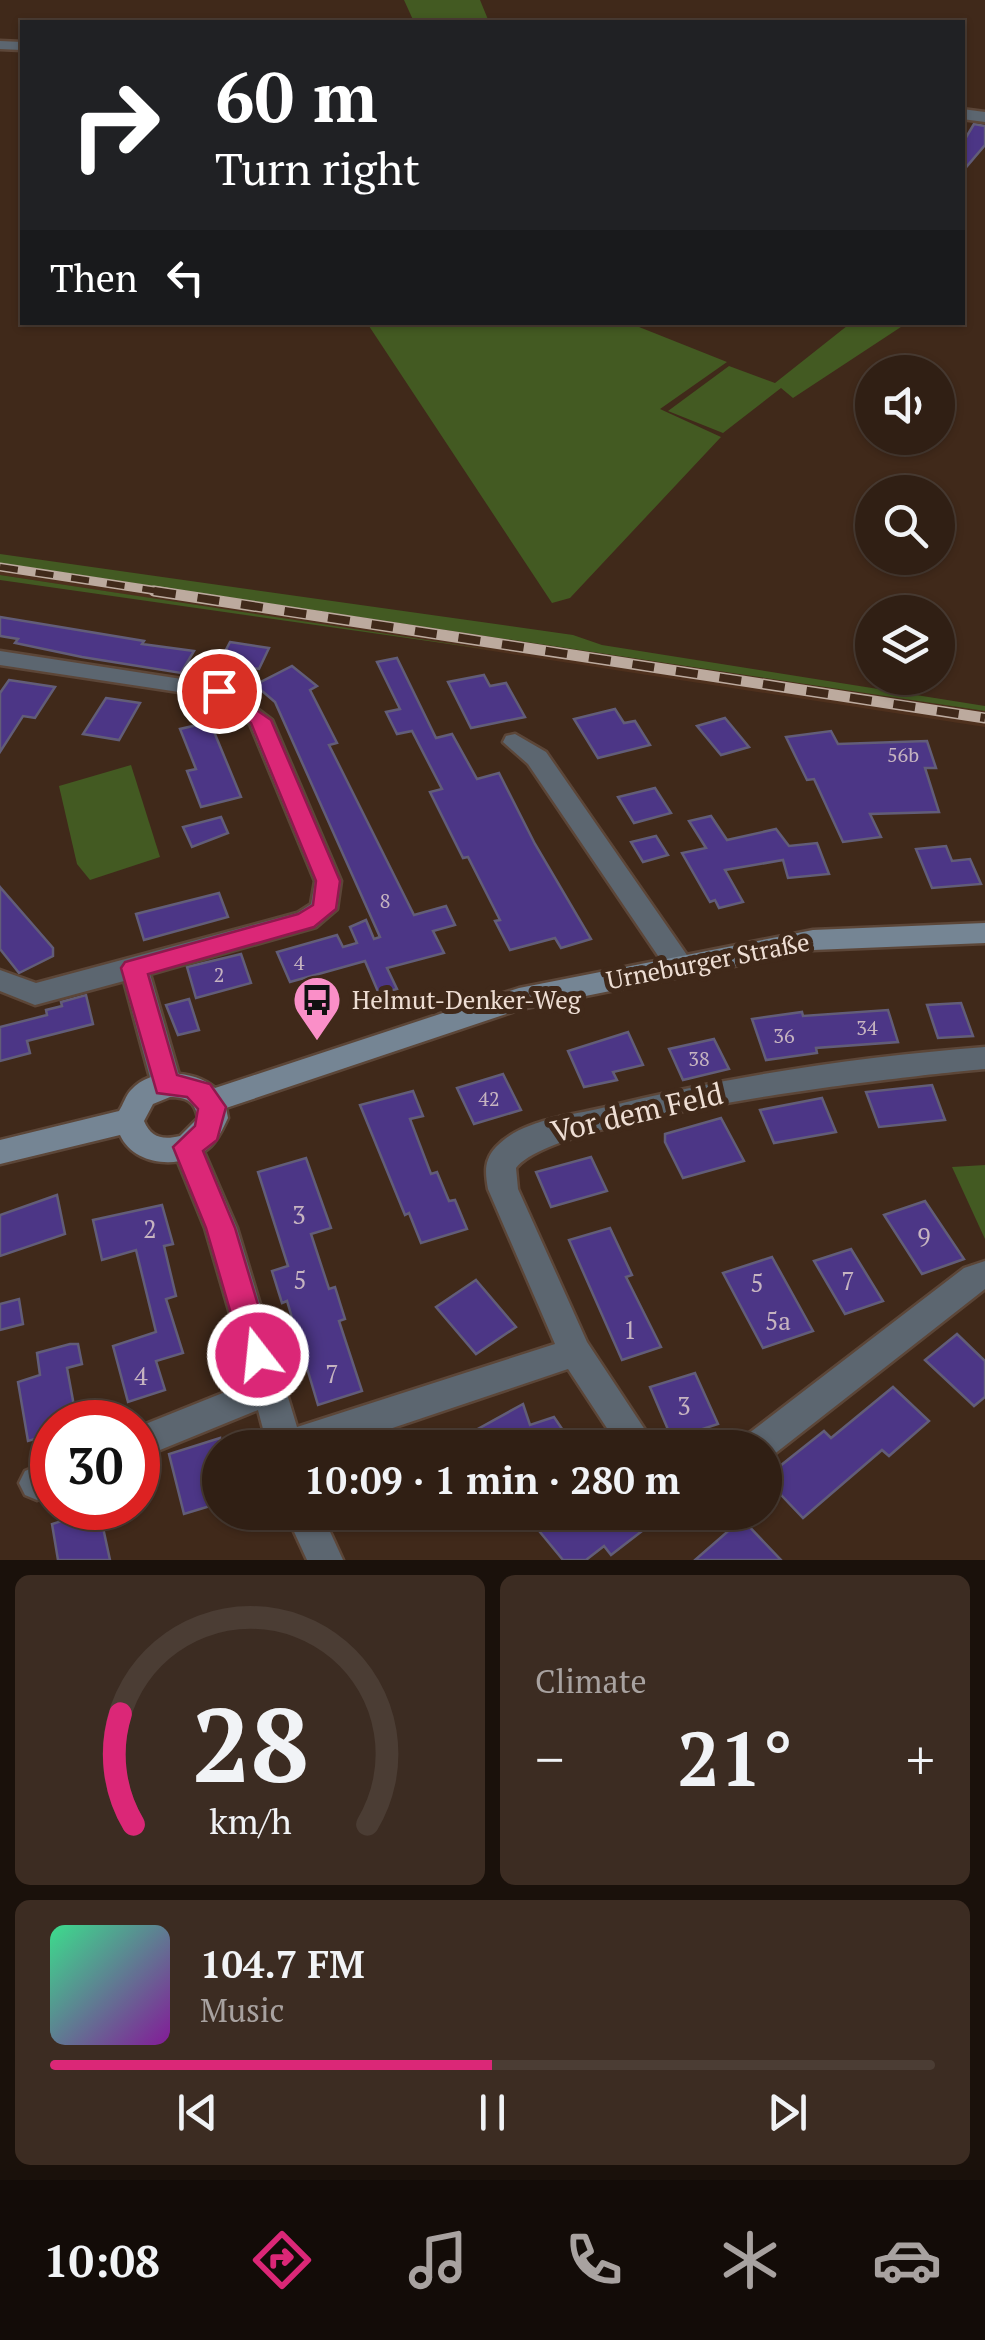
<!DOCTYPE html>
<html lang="en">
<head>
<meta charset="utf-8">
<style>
	:root { --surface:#301f14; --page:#3c2c22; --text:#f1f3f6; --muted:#a8a2a0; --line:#4b3d34; --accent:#db2777 }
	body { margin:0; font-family:"PT Serif",serif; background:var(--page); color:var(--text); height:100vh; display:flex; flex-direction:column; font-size:38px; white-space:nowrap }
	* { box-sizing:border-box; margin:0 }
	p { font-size:32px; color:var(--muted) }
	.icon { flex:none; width:55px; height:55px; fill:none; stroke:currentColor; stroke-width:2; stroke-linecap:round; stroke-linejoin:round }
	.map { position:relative; height:1560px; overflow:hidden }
	.sheet { display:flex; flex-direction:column; gap:15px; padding:15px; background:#1a110b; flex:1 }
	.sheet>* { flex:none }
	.hud { position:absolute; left:20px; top:20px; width:945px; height:305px; border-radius:0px; box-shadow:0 2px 8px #0004,0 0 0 2px var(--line); background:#202124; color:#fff; overflow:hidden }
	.buttons { position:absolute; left:855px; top:355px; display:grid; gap:20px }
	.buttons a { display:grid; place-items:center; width:100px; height:100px; border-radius:50%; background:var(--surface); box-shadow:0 2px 8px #0004,0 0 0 2px var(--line); font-size:50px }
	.speed { position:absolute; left:30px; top:1400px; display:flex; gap:20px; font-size:50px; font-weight:700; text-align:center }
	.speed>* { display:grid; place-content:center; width:130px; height:130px; border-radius:50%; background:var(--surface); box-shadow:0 2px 8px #0004,0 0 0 2px var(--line); line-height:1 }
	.speed .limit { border:15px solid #d22; background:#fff; color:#111 }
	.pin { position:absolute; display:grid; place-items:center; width:85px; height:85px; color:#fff; margin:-42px; border:5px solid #fff; border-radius:50%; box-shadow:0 2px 10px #0007 }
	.me { position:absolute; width:110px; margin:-55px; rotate:344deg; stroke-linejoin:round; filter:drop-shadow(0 0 8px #0008) }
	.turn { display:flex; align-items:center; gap:35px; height:210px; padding:0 30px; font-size:45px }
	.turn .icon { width:130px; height:130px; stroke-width:2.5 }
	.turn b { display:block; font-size:70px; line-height:85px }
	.then { display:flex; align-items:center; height:95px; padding:0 30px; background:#0003; gap:20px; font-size:38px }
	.big { font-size:75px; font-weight:700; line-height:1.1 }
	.sheet .widget { flex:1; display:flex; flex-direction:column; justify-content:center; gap:15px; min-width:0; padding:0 35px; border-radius:15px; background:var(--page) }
	.sheet .dial { align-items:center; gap:0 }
	.dial svg { height:260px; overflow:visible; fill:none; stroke:var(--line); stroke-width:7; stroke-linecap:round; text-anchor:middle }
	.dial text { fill:var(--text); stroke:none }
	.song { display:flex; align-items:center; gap:30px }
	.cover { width:120px; height:120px; border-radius:15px; background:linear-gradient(135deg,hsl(150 70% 55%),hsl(290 70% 35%)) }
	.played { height:10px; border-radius:5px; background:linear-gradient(90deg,var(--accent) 50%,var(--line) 50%) }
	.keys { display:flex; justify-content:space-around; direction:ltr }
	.heat { display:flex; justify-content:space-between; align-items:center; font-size:55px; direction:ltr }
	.sheet .tiles { flex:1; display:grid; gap:15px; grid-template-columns:1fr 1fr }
	.widget:last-child { grid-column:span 2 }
	.trip { position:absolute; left:202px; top:1430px; width:580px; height:100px; border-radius:50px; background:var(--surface); box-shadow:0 2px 8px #0004,0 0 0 2px var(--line); font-weight:700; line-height:100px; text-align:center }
	.tabs { display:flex; height:160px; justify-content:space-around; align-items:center; background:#130c08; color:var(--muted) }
	.tabs .icon { width:70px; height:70px }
	.tabs .on { color:var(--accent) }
	.tabs b { font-size:45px; color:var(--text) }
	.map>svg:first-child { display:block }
	.built { fill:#4e301d }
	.green { fill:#435a22 }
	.building { fill:#4c3686; stroke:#625d78; stroke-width:2.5 }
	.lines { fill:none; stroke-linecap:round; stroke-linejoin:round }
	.street-casing { stroke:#5c4638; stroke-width:5 }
	.secondary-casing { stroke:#5c4638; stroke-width:5 }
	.street { fill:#5c6670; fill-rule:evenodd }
	.secondary { fill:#758594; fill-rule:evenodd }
	.rail-far1-casing { stroke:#bcaa9e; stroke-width:9 }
	.rail-casing { stroke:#bcaa9e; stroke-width:11 }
	.rail-far1 { stroke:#40291a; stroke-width:6; stroke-dasharray:18; stroke-linecap:butt }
	.rail { stroke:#40291a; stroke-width:8; stroke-dasharray:22; stroke-linecap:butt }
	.route { fill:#db2777; stroke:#8e194d; stroke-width:2.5 }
	.labels { text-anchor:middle; stroke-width:10; stroke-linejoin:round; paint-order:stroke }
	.number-label { font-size:20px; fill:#c6b4c0 }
	.street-label { font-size:25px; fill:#eeded4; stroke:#40291a }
	.poi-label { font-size:25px; fill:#eeded4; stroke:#40291a; text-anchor:start }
	.near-number-label { font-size:25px; fill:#c6b4c0 }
	.near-street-label { font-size:30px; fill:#eeded4; stroke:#40291a }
</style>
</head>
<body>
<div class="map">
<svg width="985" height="1560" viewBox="0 0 985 1560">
	<rect width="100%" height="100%" fill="#40291a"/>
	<polygon class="built" points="0,563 985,711 985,727 0,575"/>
	<g class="green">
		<polygon points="404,0 480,0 489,22 414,22"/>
		<polygon points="852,322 907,323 793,398 781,388 723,433 668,411 729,366 775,383"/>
		<polygon points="367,323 629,323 727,362 660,409 721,437 570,598 552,603"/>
		<polygon points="0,554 573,635 602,645 985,706 985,711 0,563"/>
		<polygon points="0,575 499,651 0,580"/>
		<polygon points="131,765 160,857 90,880 77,864 59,786"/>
		<polygon points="985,1165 985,1239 952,1167"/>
	</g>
	<g class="building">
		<polygon points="974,124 985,126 985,145 962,172 962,144"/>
		<polygon points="0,617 144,641 142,644 194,651 181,673 82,657 15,643 18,639 0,636"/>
		<polygon points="230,642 269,648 259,669 219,663"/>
		<polygon points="397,658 436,738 452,734 477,779 499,773 535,844 591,939 561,948 555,938 510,950 495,921 500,920 468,857 463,858 430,792 442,789 412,731 397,734 386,712 400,709 377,662"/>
		<polygon points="292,666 317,686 310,690 337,743 329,745 414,915 446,906 455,925 433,931 444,953 387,968 397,989 379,994 365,961 290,982 277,952 337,935 343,947 357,943 350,927 366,920 374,939 380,937 275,702 255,685"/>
		<polygon points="484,675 490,686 506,683 525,717 471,728 448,682"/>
		<polygon points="9,680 55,687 35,718 23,716 0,752 0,693"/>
		<polygon points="106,698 140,703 119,740 83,734"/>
		<polygon points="615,709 624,723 635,721 650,745 598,758 574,719"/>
		<polygon points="725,718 749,747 721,755 697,726"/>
		<polygon points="210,722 241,797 201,807 187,771 196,769 180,729"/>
		<polygon points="831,731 838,744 927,741 936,768 925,768 939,812 870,814 881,837 843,842 814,779 807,780 786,737"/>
		<polygon points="655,788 671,813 634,823 618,797"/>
		<polygon points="711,816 727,840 776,829 789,846 817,843 829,874 788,878 783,860 725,870 743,902 719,908 715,900 710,902 682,853 706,848 689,821"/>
		<polygon points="221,817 228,833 192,847 183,827"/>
		<polygon points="656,836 668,855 643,862 631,842"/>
		<polygon points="946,846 952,861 970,859 981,884 932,888 916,849"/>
		<polygon points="0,887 53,948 53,956 19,973 0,949"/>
		<polygon points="219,893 228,917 144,940 136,914"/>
		<polygon points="241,954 251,983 196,998 187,967"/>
		<polygon points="86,995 93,1024 27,1041 30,1053 0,1061 0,1027 47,1015 46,1010 62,1006 61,1002"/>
		<polygon points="189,999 199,1030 178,1035 166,1005"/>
		<polygon points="961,1003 973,1036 938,1038 927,1005"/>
		<polygon points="888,1010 898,1042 816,1048 817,1053 766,1060 752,1019 802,1012 803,1016"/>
		<polygon points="628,1032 643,1065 613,1072 617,1080 584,1087 568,1051"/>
		<polygon points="714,1039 729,1069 683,1080 669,1049"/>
		<polygon points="503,1074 521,1110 474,1124 457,1088"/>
		<polygon points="932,1085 945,1120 879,1127 866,1092"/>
		<polygon points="413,1091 423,1116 410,1119 431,1174 437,1172 449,1201 455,1200 467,1229 421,1243 409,1213 405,1215 360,1105"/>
		<polygon points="822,1098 836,1132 774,1143 760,1110"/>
		<polygon points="721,1118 744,1161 683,1178 665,1142 665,1134"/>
		<polygon points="591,1157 607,1191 551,1207 536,1172"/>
		<polygon points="306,1158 331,1228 311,1234 329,1289 335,1287 345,1319 339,1321 362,1391 318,1405 287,1301 282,1303 272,1271 288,1266 258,1172"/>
		<polygon points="57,1195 65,1234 0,1256 0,1215"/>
		<polygon points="925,1201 964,1259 922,1274 884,1215"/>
		<polygon points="162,1205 173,1244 164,1246 176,1296 166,1299 183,1353 156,1361 165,1390 128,1402 113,1346 156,1332 136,1250 102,1260 93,1220"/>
		<polygon points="610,1228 632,1275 626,1277 661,1347 622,1360 569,1240"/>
		<polygon points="851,1249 883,1301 845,1314 814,1261"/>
		<polygon points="772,1257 813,1331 763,1348 723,1273"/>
		<polygon points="476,1280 516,1327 476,1354 436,1307"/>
		<polygon points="19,1299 23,1324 0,1330 0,1304"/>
		<polygon points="957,1334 985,1361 985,1397 974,1406 925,1360"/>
		<polygon points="70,1344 78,1344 82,1364 67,1368 77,1422 52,1422 52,1434 28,1441 18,1382 40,1375 37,1353"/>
		<polygon points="695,1373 718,1424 672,1439 650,1387"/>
		<polygon points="893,1387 929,1421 889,1456 882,1450 803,1518 765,1478 824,1431 831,1438"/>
		<polygon points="523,1404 530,1425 554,1417 575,1448 475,1448 467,1435"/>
		<polygon points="220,1438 220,1503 184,1514 169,1454"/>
		<polygon points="99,1509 110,1560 58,1560 52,1524"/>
		<polygon points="553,1512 626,1512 642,1531 611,1555 604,1546 586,1560 563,1560 535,1526"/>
		<polygon points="742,1519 781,1560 695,1560"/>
	</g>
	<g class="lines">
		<g class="street-casing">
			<g id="street">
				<polygon points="0,41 22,42 22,50 0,49"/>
				<polygon points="962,109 985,112 985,122 962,119"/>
				<polygon points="0,651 227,686 272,720 341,881 337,909 316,927 150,974 182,1085 177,1093 167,1097 157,1093 152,1085 124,981 35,1005 0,991 0,970 36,983 297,913 311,904 315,881 250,724 212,697 0,665"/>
				<polygon points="515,734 546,752 689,958 693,965 689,972 679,975 669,972 528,764 503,742 506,736"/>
				<path d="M 985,1047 L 985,1069 C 906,1076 558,1115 516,1168 L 518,1189 L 587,1342 L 657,1448 L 620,1448 L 568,1369 L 333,1448 L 268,1448 L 258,1410 L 138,1459 L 138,1427 L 250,1382 L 205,1228 L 172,1147 L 176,1138 L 187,1135 L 198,1138 L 237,1228 L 297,1427 L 555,1344 L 488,1189 C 485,1172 484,1160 496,1147 C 521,1120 568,1116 602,1108 C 728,1076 856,1057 985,1047 Z"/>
				<polygon points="985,1261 985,1289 768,1459 765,1461 765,1448 739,1448 744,1437 964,1268"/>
				<polygon points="52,1460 52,1494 37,1500 25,1495 19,1483 25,1471"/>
				<polygon points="285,1512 321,1512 343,1560 307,1560"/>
			</g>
		</g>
		<g class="secondary-casing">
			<path id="secondary" d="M 985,923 L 985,943 L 813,950 L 521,1009 L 226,1108 L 228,1118 C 223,1128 219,1138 211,1146 C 186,1170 135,1168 120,1135 L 0,1164 L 0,1140 L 119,1111 C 123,1105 126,1095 131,1090 C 152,1067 194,1070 215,1088 L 519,988 L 813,930 ZM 170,1097 C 186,1097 195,1101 198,1118 L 180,1136 C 163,1140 151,1138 144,1121 L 153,1104 Z"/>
		</g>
		<use href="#street" class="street"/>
		<use href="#secondary" class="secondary"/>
		<g class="rail-far1-casing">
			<polyline id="rail-far1" points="0,567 171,593"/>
		</g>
		<g class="rail-casing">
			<polyline id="rail" points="154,591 985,718"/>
		</g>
		<use href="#rail-far1" class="rail-far1"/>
		<use href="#rail" class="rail"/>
	</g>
	<polygon class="route" points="219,684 271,720 340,881 336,909 314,927 148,974 177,1075 210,1084 226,1107 217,1140 203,1151 235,1228 273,1355 268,1365 258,1369 247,1365 243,1355 206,1228 173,1147 195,1126 198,1109 187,1097 157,1093 121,968 125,962 298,914 313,905 316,881 251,723 212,696 208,691 212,686"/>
	<defs>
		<g id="bus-pin" transform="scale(2.5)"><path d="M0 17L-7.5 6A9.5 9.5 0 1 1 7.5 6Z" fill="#fa8fc8" stroke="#40291a"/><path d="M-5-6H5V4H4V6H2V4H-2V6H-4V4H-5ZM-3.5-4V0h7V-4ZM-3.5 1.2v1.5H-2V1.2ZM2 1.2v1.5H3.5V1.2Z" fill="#111"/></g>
	</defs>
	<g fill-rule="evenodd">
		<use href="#bus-pin" x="317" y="1000"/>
	</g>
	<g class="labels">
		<g class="number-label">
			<text x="903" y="762">56b</text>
			<text x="385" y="908">8</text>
			<text x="299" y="970">4</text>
			<text x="219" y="982">2</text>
			<text x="867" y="1035">34</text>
			<text x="784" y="1043">36</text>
			<text x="699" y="1066">38</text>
			<text x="489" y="1106">42</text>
		</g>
		<g class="street-label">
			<text transform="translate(708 961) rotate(-11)" y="9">Urneburger Straße</text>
		</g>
		<g class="poi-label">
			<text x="352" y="1009">Helmut-Denker-Weg</text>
		</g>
		<g class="near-number-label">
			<text x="299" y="1224">3</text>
			<text x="150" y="1238">2</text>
			<text x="924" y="1246">9</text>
			<text x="300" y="1289">5</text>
			<text x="848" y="1290">7</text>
			<text x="757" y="1292">5</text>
			<text x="778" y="1330">5a</text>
			<text x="630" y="1339">1</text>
			<text x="332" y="1383">7</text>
			<text x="141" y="1385">4</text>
			<text x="684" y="1415">3</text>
		</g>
		<g class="near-street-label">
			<text transform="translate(637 1113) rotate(-13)" y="10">Vor dem Feld</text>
		</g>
	</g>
</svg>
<div class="buttons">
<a><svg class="icon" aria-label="sound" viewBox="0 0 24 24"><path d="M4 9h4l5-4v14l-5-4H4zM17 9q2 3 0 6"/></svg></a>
<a><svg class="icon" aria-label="search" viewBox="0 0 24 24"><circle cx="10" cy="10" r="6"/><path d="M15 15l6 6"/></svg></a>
<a><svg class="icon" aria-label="layers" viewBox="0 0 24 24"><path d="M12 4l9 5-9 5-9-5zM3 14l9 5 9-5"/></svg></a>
</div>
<div class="speed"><div class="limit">30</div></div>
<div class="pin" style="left:219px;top:691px;background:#d93025"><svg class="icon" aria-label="arrive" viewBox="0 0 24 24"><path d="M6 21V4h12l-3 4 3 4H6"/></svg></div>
<svg class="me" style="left:258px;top:1355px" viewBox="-20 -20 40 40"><circle r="17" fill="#db2777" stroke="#fff" stroke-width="3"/><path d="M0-11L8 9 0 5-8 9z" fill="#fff"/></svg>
<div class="trip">10:09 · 1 min · 280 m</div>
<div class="hud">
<div class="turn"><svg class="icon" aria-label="right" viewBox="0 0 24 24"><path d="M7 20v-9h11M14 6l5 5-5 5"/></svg><div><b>60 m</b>Turn right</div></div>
<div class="then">Then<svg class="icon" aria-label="left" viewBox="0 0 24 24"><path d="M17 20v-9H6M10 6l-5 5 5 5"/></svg></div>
</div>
</div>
<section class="sheet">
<div class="tiles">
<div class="widget dial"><svg viewBox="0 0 100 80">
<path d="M14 69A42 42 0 1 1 86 69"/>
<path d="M14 69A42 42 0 0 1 10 35" stroke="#db2777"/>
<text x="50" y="56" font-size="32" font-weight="700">28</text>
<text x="50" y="72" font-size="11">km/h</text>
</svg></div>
<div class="widget"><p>Climate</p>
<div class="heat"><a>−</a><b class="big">21°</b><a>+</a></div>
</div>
<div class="widget">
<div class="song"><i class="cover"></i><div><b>104.7 FM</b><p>Music</p></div></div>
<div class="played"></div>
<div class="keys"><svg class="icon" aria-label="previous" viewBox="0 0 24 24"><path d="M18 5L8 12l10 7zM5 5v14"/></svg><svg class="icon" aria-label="pause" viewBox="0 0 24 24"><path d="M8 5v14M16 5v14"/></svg><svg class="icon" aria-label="next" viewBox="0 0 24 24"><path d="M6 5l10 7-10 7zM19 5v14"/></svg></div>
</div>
</div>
</section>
<nav class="tabs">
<b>10:08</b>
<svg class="icon on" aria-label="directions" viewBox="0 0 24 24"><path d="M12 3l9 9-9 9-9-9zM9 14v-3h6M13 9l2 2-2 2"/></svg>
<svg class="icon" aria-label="music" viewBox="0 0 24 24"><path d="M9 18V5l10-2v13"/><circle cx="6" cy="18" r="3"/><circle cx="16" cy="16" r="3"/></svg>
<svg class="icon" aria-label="phone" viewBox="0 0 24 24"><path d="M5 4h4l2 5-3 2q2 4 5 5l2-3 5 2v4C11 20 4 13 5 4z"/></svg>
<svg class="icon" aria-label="climate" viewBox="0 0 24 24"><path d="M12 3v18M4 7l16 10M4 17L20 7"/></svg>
<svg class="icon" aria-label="car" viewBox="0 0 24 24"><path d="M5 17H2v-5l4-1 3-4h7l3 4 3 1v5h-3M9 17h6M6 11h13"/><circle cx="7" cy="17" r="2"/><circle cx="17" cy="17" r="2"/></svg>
</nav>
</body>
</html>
